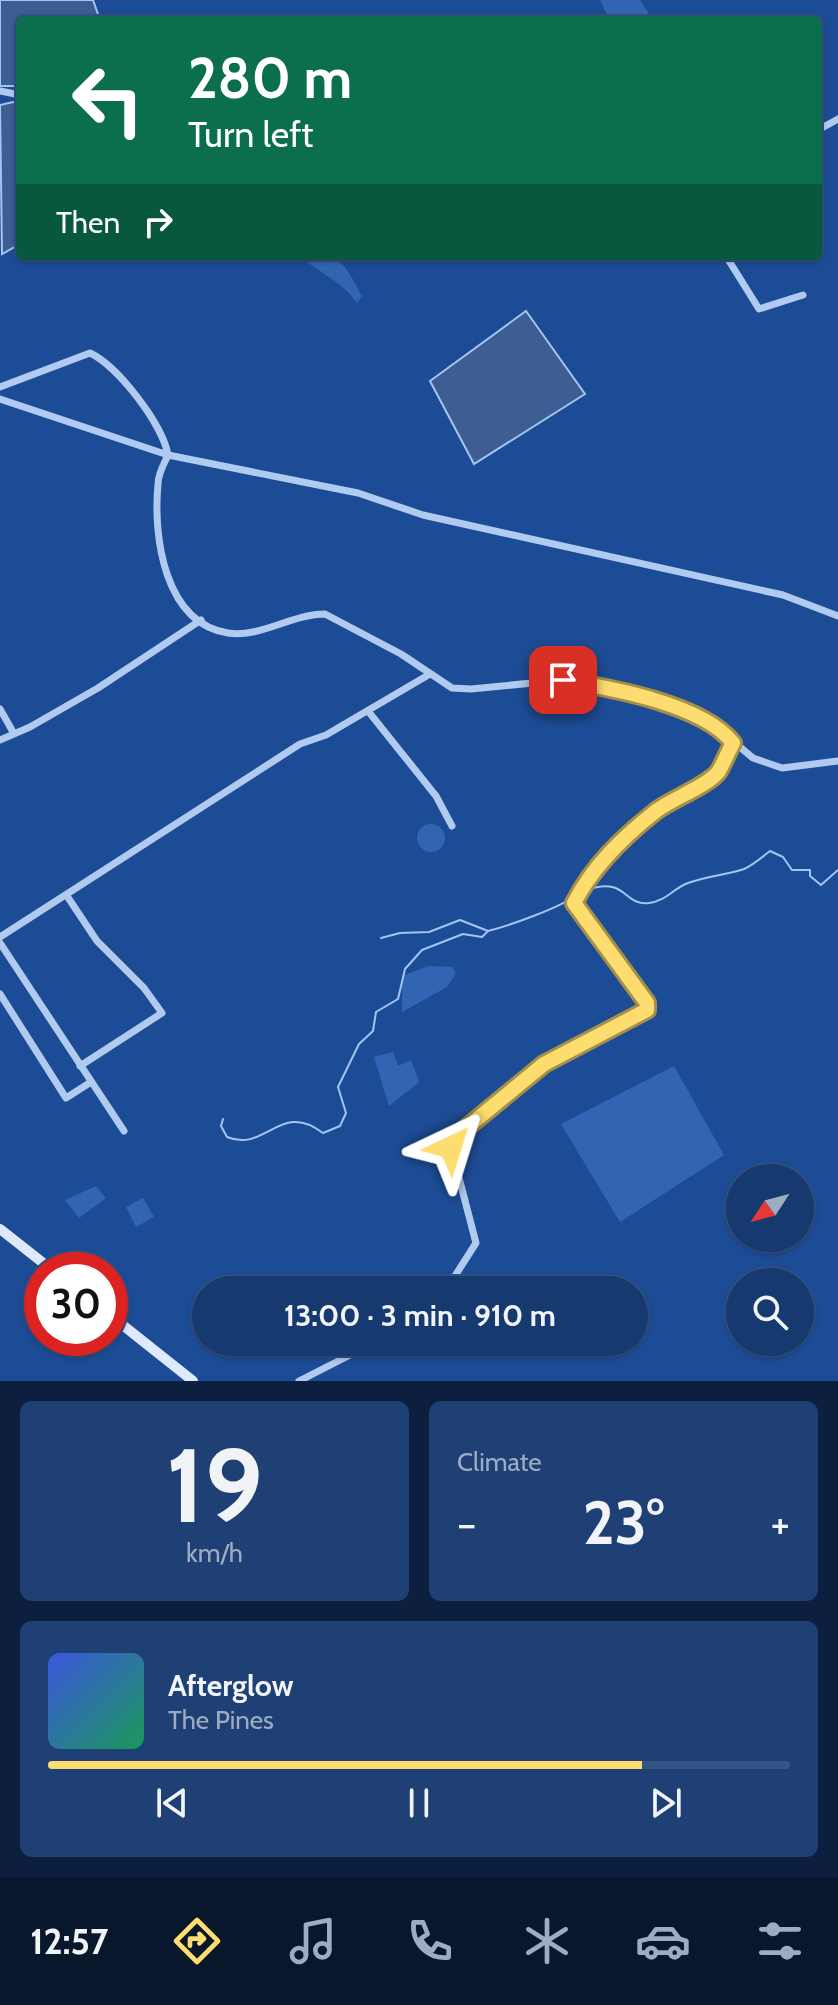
<!DOCTYPE html>
<html lang="en">
<head>
<meta charset="utf-8">
<style>
	:root { --surface:#163970; --page:#1f4075; --text:#f1f3f6; --muted:#9eacc3; --line:#355383; --accent:#fedd70 }
	body { margin:0; font-family:Cabin,sans-serif; background:var(--page); color:var(--text); height:100vh; display:flex; flex-direction:column; font-size:30px; white-space:nowrap }
	* { box-sizing:border-box; margin:0 }
	p { font-size:26px; color:var(--muted) }
	.icon { flex:none; width:44px; height:44px; fill:none; stroke:currentColor; stroke-width:2; stroke-linecap:round; stroke-linejoin:round }
	.map { position:relative; height:1381px; overflow:hidden }
	.drawer { display:flex; flex-direction:column; gap:20px; padding:20px; background:#0c1f3e; flex:1 }
	.drawer>* { flex:none }
	.top-card { position:absolute; left:16px; top:16px; width:806px; height:244px; border-radius:8px; box-shadow:0 2px 6px #0004,0 0 0 2px var(--line); background:#0b6e4f; color:#fff; overflow:hidden }
	.needle { width:52px; rotate:234deg }
	.tools { position:absolute; left:726px; top:1164px; display:grid; gap:16px }
	.tools a { display:grid; place-items:center; width:88px; height:88px; border-radius:50%; background:var(--surface); box-shadow:0 2px 6px #0004,0 0 0 2px var(--line); font-size:40px }
	.speed { position:absolute; left:24px; top:1252px; display:flex; gap:16px; font-size:40px; font-weight:700; text-align:center }
	.speed>* { display:grid; place-content:center; width:104px; height:104px; border-radius:50%; background:var(--surface); box-shadow:0 2px 6px #0004,0 0 0 2px var(--line); line-height:1 }
	.speed .limit { border:12px solid #d22; background:#fff; color:#111 }
	.pin { position:absolute; display:grid; place-items:center; width:68px; height:68px; color:#fff; margin:-34px; border-radius:16px; box-shadow:0 4px 12px #0006 }
	.me { position:absolute; width:88px; margin:-44px; rotate:41deg; stroke-linejoin:round; filter:drop-shadow(0 0 6px #0008) }
	.turn { display:flex; align-items:center; gap:28px; height:168px; padding:0 40px; font-size:36px }
	.turn .icon { width:104px; height:104px; stroke-width:2.5 }
	.turn b { display:block; font-size:56px; line-height:68px }
	.then { display:flex; align-items:center; height:76px; padding:0 40px; background:#0003; gap:16px; font-size:30px }
	.big { font-size:60px; font-weight:800; line-height:1.1 }
	.drawer .card { flex:1; display:flex; flex-direction:column; justify-content:center; gap:12px; min-width:0; padding:0 28px; border-radius:12px; background:var(--page) }
	.drawer .dial { align-items:center; gap:0 }
	.dial b { font-size:104px; line-height:1 }
	.song { display:flex; align-items:center; gap:24px }
	.cover { width:96px; height:96px; border-radius:12px; background:linear-gradient(135deg,hsl(230 70% 55%),hsl(150 70% 35%)) }
	.played { height:8px; border-radius:4px; background:linear-gradient(90deg,var(--accent) 80%,var(--line) 80%) }
	.keys { display:flex; justify-content:space-around; direction:ltr }
	.heat { display:flex; justify-content:space-between; align-items:center; font-size:44px; direction:ltr }
	.drawer .tiles { flex:1; display:grid; gap:20px; grid-template-columns:1fr 1fr }
	.card:last-child { grid-column:span 2 }
	.trip { position:absolute; left:192px; top:1276px; width:456px; height:80px; border-radius:40px; background:var(--surface); box-shadow:0 2px 6px #0004,0 0 0 2px var(--line); font-weight:800; line-height:80px; text-align:center }
	.tab-bar { display:flex; height:128px; justify-content:space-around; align-items:center; background:#09172d; color:var(--muted) }
	.tab-bar .icon { width:56px; height:56px }
	.tab-bar .active { color:var(--accent) }
	.tab-bar b { font-size:36px; color:var(--text) }
	.map>svg:first-child { display:block }
	.green { fill:#3165b4 }
	.water { fill:#3d5d93; stroke:#a4c4f1; stroke-width:2 }
	.lines { fill:none; stroke-linecap:round; stroke-linejoin:round }
	.stream { stroke:#a4c4f1; stroke-width:2 }
	.street { stroke:#b1caef; stroke-width:7 }
	.secondary { stroke:#dee9fb; stroke-width:10 }
	.route-casing { stroke:#a59049; stroke-width:20 }
	.route { stroke:#fedd70; stroke-width:14 }
</style>
</head>
<body>
<div class="map">
<svg width="838" height="1381" viewBox="0 0 838 1381">
	<rect width="100%" height="100%" fill="#1d4c96"/>
	<g class="green">
		<polygon points="600,0 640,0 653,20 610,20"/>
		<path d="M 300,256 C 342,256 342,259 362,296 L 357,303 C 341,280 320,274 300,256 Z"/>
		<circle cx="431" cy="838" r="14"/>
		<polygon points="429,966 452,967 456,973 447,987 402,1012 402,976"/>
		<polygon points="393,1052 398,1066 411,1060 419,1082 389,1106 374,1057"/>
		<polygon points="674,1066 724,1155 620,1222 561,1124"/>
		<polygon points="96,1186 106,1198 79,1218 65,1200"/>
		<polygon points="143,1198 154,1217 136,1227 126,1207"/>
	</g>
	<g class="water">
		<polygon points="0,0 93,0 100,20 20,20 20,86 0,86"/>
		<polygon points="13,102 20,104 20,244 2,254 0,105"/>
		<polygon points="526,311 585,394 474,464 430,381"/>
	</g>
	<g class="lines">
		<g class="stream">
			<path d="M 586,890 C 628,876 622,906 649,903 C 666,901 674,888 688,883 C 706,876 726,875 744,869 C 753,865 762,857 770,851 L 783,857 L 792,870 L 810,870 L 810,876 L 821,885 L 838,870"/>
			<path d="M 381,938 L 400,933 L 429,932 L 460,920 L 488,931 C 508,926 559,908 573,897"/>
			<path d="M 223,1119 L 221,1126 L 227,1137 C 266,1153 280,1100 323,1133 L 340,1126 L 346,1113 L 338,1087 L 359,1044 L 373,1031 L 376,1012 L 398,999 L 405,969 L 422,950 L 463,934 L 482,937 L 488,931"/>
		</g>
		<g class="street">
			<polyline points="0,91 20,95"/>
			<polyline points="818,130 838,119"/>
			<polyline points="726,256 759,309 803,295"/>
			<path d="M 0,387 L 90,353 C 118,366 163,425 168,455 L 358,493 L 423,515 L 783,595 L 838,616"/>
			<path d="M 0,399 L 168,455 C 164,464 158,474 158,484 C 153,536 164,623 228,633 C 260,638 292,614 325,614 L 401,654 L 452,688 L 471,689 L 563,680 L 608,687 L 710,722 L 753,758 L 782,768 L 838,761"/>
			<polyline points="0,709 13,732"/>
			<polyline points="368,711 436,796 452,826"/>
			<polyline points="0,740 30,727 98,688 201,620"/>
			<polyline points="67,896 97,941 144,988 162,1013 80,1066"/>
			<polyline points="0,937 300,744 326,735 430,674"/>
			<polyline points="0,943 124,1131"/>
			<polyline points="0,994 66,1098 91,1082"/>
			<path d="M 446,1290 L 476,1243 L 451,1147 L 454,1138 L 544,1064 L 647,1010 L 647,1003 L 574,903 C 594,866 622,837 656,811 C 673,798 708,786 719,771 C 724,762 728,752 733,743"/>
			<polyline points="299,1381 350,1355 367,1342"/>
		</g>
		<g class="secondary">
			<polyline points="0,1229 52,1270"/>
			<polyline points="110,1315 193,1381"/>
		</g>
	</g>
	<g class="lines">
		<g class="route-casing">
			<path id="route" d="M 451,1147 L 454,1138 L 544,1064 L 647,1010 L 647,1003 L 574,903 C 593,866 623,837 656,811 C 673,798 708,786 719,771 C 724,762 728,752 733,743 C 703,704 610,688 563,680"/>
		</g>
		<use href="#route" class="route"/>
	</g>
</svg>
<div class="tools">
<a><svg class="needle" viewBox="-14 -14 28 28"><path d="M0-13l5 13h-10z" fill="#e53935"/><path d="M0 13l5-13h-10z" fill="#9eacc3"/></svg></a>
<a><svg class="icon" aria-label="search" viewBox="0 0 24 24"><circle cx="10" cy="10" r="6"/><path d="M15 15l6 6"/></svg></a>
</div>
<div class="speed"><div class="limit">30</div></div>
<div class="pin" style="left:563px;top:680px;background:#d93025"><svg class="icon" aria-label="arrive" viewBox="0 0 24 24"><path d="M6 21V4h12l-3 4 3 4H6"/></svg></div>
<svg class="me" style="left:451px;top:1147px" viewBox="-20 -20 40 40"><path d="M0-17L14 15 0 8-14 15z" fill="#fedd70" stroke="#fff" stroke-width="4"/></svg>
<div class="trip">13:00 · 3 min · 910 m</div>
<div class="top-card">
<div class="turn"><svg class="icon" aria-label="left" viewBox="0 0 24 24"><path d="M17 20v-9H6M10 6l-5 5 5 5"/></svg><div><b>280 m</b>Turn left</div></div>
<div class="then">Then<svg class="icon" aria-label="right" viewBox="0 0 24 24"><path d="M7 20v-9h11M14 6l5 5-5 5"/></svg></div>
</div>
</div>
<section class="drawer">
<div class="tiles">
<div class="card dial"><b>19</b><p>km/h</p></div>
<div class="card"><p>Climate</p>
<div class="heat"><a>−</a><b class="big">23°</b><a>+</a></div>
</div>
<div class="card">
<div class="song"><i class="cover"></i><div><b>Afterglow</b><p>The Pines</p></div></div>
<div class="played"></div>
<div class="keys"><svg class="icon" aria-label="previous" viewBox="0 0 24 24"><path d="M18 5L8 12l10 7zM5 5v14"/></svg><svg class="icon" aria-label="pause" viewBox="0 0 24 24"><path d="M8 5v14M16 5v14"/></svg><svg class="icon" aria-label="next" viewBox="0 0 24 24"><path d="M6 5l10 7-10 7zM19 5v14"/></svg></div>
</div>
</div>
</section>
<nav class="tab-bar">
<b>12:57</b>
<svg class="icon active" aria-label="directions" viewBox="0 0 24 24"><path d="M12 3l9 9-9 9-9-9zM9 14v-3h6M13 9l2 2-2 2"/></svg>
<svg class="icon" aria-label="music" viewBox="0 0 24 24"><path d="M9 18V5l10-2v13"/><circle cx="6" cy="18" r="3"/><circle cx="16" cy="16" r="3"/></svg>
<svg class="icon" aria-label="phone" viewBox="0 0 24 24"><path d="M5 4h4l2 5-3 2q2 4 5 5l2-3 5 2v4C11 20 4 13 5 4z"/></svg>
<svg class="icon" aria-label="climate" viewBox="0 0 24 24"><path d="M12 3v18M4 7l16 10M4 17L20 7"/></svg>
<svg class="icon" aria-label="car" viewBox="0 0 24 24"><path d="M5 17H2v-5l4-1 3-4h7l3 4 3 1v5h-3M9 17h6M6 11h13"/><circle cx="7" cy="17" r="2"/><circle cx="17" cy="17" r="2"/></svg>
<svg class="icon" aria-label="filters" viewBox="0 0 24 24"><path d="M4 7h16M4 17h16"/><circle cx="9" cy="7" r="2"/><circle cx="15" cy="17" r="2"/></svg>
</nav>
</body>
</html>
